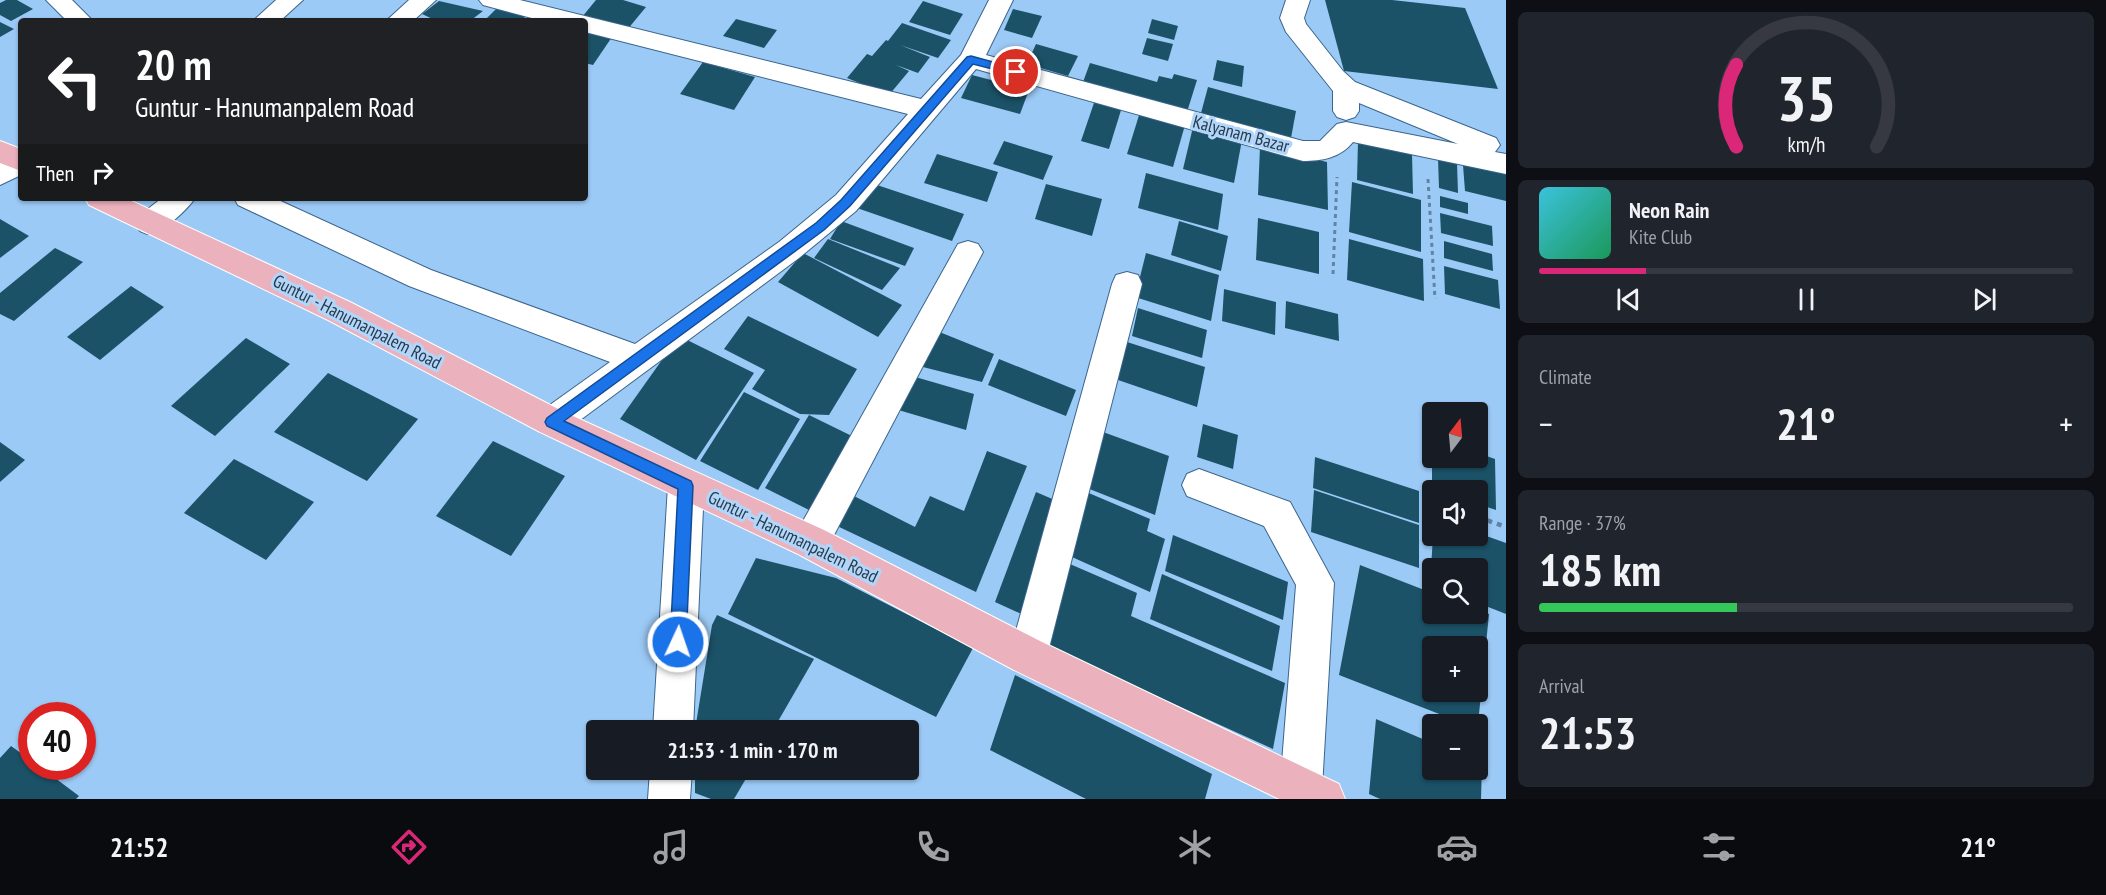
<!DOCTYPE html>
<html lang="en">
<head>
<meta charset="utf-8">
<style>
	:root { --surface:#171b24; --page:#20242c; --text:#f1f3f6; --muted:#9ea1a6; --line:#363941; --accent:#db2777 }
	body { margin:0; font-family:"PT Sans Narrow",sans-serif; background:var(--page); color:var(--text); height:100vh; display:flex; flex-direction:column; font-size:22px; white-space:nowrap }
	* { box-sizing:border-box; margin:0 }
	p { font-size:20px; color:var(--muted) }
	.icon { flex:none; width:33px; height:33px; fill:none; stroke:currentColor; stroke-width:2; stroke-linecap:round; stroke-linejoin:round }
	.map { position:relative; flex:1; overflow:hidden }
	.panel { display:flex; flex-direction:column; gap:12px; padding:12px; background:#0d0f14; width:600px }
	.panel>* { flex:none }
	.top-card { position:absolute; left:18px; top:18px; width:570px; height:183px; border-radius:6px; box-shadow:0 2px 4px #0004; background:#202124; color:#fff; overflow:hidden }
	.needle { width:39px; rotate:16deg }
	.fabs { position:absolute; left:1422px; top:402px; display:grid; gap:12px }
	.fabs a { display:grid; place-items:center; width:66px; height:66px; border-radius:6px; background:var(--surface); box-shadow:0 2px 4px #0004; font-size:30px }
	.speed { position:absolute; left:18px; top:702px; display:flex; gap:12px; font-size:30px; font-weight:700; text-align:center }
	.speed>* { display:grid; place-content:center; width:78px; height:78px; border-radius:50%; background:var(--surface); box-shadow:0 2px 4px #0004; line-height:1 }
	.speed .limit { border:9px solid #d22; background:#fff; color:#111 }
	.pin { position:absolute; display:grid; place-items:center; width:51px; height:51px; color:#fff; margin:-26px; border:3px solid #fff; border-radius:50%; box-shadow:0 2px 6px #0007 }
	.me { position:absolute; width:66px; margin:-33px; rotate:3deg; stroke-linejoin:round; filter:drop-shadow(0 0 4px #0008) }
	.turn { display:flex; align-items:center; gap:21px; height:126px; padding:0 18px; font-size:27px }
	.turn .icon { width:78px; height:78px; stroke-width:2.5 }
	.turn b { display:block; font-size:42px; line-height:51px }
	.then { display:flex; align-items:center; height:57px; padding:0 18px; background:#0003; gap:12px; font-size:22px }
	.big { font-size:45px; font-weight:700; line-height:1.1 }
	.panel .widget { flex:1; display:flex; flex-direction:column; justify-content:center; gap:9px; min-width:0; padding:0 21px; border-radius:9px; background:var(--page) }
	.panel .dial { align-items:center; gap:0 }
	.dial svg { height:156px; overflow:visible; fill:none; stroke:var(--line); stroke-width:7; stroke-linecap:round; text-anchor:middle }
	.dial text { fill:var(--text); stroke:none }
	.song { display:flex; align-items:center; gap:18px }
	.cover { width:72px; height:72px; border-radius:9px; background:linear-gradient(135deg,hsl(190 70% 55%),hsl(150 70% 35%)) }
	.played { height:6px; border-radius:3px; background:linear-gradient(90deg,var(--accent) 20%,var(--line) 20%) }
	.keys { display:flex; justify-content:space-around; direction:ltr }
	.heat { display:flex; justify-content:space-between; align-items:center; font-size:33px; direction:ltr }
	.charge { height:9px; border-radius:4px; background:linear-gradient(90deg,#34c759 37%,var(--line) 0) }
	.trip { position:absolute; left:586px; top:720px; width:333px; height:60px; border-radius:6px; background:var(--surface); box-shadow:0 2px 4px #0004; font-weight:700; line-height:60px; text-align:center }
	.tab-bar { display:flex; height:96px; justify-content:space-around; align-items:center; background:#090b0e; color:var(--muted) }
	.tab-bar .icon { width:42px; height:42px }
	.tab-bar .selected { color:var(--accent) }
	.tab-bar b { font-size:27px; color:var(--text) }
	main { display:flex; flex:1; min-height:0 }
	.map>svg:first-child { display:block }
	.building { fill:#1b5268; fill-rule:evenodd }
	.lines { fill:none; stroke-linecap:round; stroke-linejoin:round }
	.minor-casing { stroke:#3b658c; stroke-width:2 }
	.major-casing { stroke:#fff; stroke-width:2 }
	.path-far1 { stroke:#6283a2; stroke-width:3; stroke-dasharray:4 4; stroke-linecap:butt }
	.path { stroke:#6283a2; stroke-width:4.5; stroke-dasharray:5 5; stroke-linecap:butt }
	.minor { fill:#fff; fill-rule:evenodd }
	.major { fill:#ebb2be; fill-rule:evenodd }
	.route { fill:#1a73e8; stroke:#114b97; stroke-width:1.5 }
	.labels { text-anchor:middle; stroke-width:6; stroke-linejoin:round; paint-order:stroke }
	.street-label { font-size:18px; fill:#273a4b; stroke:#b1d6f9 }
</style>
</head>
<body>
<main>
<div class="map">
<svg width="1506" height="799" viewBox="0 0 1506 799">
	<rect width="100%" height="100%" fill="#9ccaf6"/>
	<g class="building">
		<polygon points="6,0 17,0 33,9 11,21 0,15 0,3"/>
		<polygon points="596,0 623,0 646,7 627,30 582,17"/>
		<polygon points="1325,0 1392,0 1465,8 1498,89 1344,71"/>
		<polygon points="439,1 483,11 470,21 437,21 422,14"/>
		<polygon points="923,1 963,14 950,35 909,22"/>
		<polygon points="499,6 527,15 521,21 484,21"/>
		<polygon points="1013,9 1042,16 1032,38 1004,30"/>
		<polygon points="736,19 777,30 764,48 723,36"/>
		<polygon points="1152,19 1178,26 1174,40 1148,33"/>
		<polygon points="0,22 14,29 0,37"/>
		<polygon points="902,23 951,40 938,58 900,45 930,57 918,73 896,65 909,71 889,95 847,78 867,54 872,56 886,40 888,41"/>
		<polygon points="585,30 612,37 593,65 585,63"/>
		<polygon points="1147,38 1173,44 1168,61 1142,54"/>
		<polygon points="1036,44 1078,56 1068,76 1027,64"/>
		<polygon points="1217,60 1244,66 1242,87 1213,80"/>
		<polygon points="703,62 755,77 734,110 680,94"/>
		<polygon points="1090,63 1157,82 1159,76 1172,79 1174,74 1197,80 1187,112 1083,82"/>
		<polygon points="972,75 1029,90 1020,114 961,98"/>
		<polygon points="1208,87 1296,111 1291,138 1201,113"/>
		<polygon points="1095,100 1122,107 1109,149 1081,141"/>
		<polygon points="1140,112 1185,125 1173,167 1127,154"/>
		<polygon points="1193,127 1242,140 1234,183 1183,169"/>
		<polygon points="1004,141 1053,156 1043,180 993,164"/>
		<polygon points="1358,141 1412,154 1413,194 1357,180"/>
		<polygon points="1260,147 1327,162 1328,210 1258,195"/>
		<polygon points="937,154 998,172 987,202 924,183"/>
		<polygon points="1438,158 1457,163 1458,193 1439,188"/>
		<polygon points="1463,165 1506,174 1506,201 1465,191"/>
		<polygon points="1146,173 1223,194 1218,230 1138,208"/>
		<polygon points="1352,182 1421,200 1421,252 1349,232"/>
		<polygon points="871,183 964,214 952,241 857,208"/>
		<polygon points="1046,184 1102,199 1092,236 1035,219"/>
		<polygon points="1440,196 1468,203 1468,214 1440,207"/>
		<polygon points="1440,213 1492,226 1493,246 1441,233"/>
		<polygon points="1258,218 1319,232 1319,274 1256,260"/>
		<polygon points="0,219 29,236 0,258"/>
		<polygon points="841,221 914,248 905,266 830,239"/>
		<polygon points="1179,221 1228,236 1221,271 1171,255"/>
		<polygon points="828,239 900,268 882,290 814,258"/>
		<polygon points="1349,239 1423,259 1424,301 1347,280"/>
		<polygon points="1444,241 1492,254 1493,271 1444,258"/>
		<polygon points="55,248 83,262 14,321 0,314 0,293"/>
		<polygon points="803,253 902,305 878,337 778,282"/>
		<polygon points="1146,253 1219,275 1211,321 1135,297"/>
		<polygon points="1444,266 1498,280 1500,309 1445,294"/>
		<polygon points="131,286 164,307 100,360 67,337"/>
		<polygon points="1224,289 1276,302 1275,335 1222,321"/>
		<polygon points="1286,301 1338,314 1339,341 1285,328"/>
		<polygon points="1138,308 1207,330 1202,358 1132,336"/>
		<polygon points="748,316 857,369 829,415 800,414 752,389 765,370 724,349"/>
		<polygon points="937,331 994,354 982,382 919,366"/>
		<polygon points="679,336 754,373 696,460 620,419"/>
		<polygon points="246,338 290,364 215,436 171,406"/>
		<polygon points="1127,342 1205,367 1197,407 1118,380"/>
		<polygon points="999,359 1076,390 1066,416 988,385"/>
		<polygon points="328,373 418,419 367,481 274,432"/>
		<polygon points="905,374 974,394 966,430 895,409"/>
		<polygon points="744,392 800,419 758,490 700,461"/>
		<polygon points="809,415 858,439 817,514 765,488"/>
		<polygon points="1203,424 1238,435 1233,469 1197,457"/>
		<polygon points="1103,432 1169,456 1155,515 1087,488"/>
		<polygon points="493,441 565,476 511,556 436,516"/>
		<polygon points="0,442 25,460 0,482"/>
		<polygon points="987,451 1027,466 976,592 835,525 850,494 915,527 930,496 964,511"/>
		<polygon points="1478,453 1495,459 1496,510 1478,504 1478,490 1432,489 1432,458 1478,458"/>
		<polygon points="1315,457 1419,491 1419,523 1313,488"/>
		<polygon points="234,459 314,502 266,560 184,513"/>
		<polygon points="1314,490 1419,525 1419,568 1311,532"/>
		<polygon points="1084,491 1150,519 1147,531 1165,539 1150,592 1063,553"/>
		<polygon points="1036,492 1064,504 1026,616 995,602"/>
		<polygon points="1478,533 1506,543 1506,614 1478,603 1478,568 1431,568 1433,536 1478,536"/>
		<polygon points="1173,535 1288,582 1283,620 1165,571"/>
		<polygon points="756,558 836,578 973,648 936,717 728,614"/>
		<polygon points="1056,558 1137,593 1131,616 1285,683 1273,749 1035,641"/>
		<path d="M 1360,565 L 1432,593 L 1432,614 L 1478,614 L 1478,610 L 1489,614 L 1478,724 L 1465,724 L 1339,675 ZM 1432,646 L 1478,646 L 1478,692 L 1432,692 Z"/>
		<polygon points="1162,574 1280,626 1272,671 1150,619"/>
		<polygon points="717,615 814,659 773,730 695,730 712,625"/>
		<polygon points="1015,675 1212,774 1205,799 1086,799 990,750"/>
		<polygon points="1376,719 1432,743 1432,770 1478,770 1478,762 1482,764 1481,799 1380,799 1369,794"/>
		<polygon points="11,746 32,761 32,766 39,766 79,796 76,799 0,799 0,758"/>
		<polygon points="695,770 751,770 734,799 711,799 695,793"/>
	</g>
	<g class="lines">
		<g class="minor-casing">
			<g id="minor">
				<polygon points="46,0 72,0 93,21 67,21"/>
				<polygon points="276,0 303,0 280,21 253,21"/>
				<polygon points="409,0 436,0 413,21 386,21"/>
				<path d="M 479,0 L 520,0 L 921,99 L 961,55 L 989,0 L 1013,0 L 986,55 L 1303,141 L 1320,141 L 1337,124 L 1346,122 L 1458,144 L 1359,103 L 1359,111 L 1355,117 L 1346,120 L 1337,117 L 1333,111 L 1333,91 L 1286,32 L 1280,18 L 1286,0 L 1310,0 L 1304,18 L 1306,24 L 1343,71 L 1355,82 L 1496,138 L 1500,145 L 1495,152 L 1506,154 L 1506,174 L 1353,142 C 1340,158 1322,161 1303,161 L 976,69 L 856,211 L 799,258 L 564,432 L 552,437 L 540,432 L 535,422 L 540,412 L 610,362 L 409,286 L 238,205 L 234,198 L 274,198 L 431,270 L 635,344 L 779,242 L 836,195 L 908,114 L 585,32 L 585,21 L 543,21 L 483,5 Z"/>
				<polygon points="21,151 21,175 0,185 0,161"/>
				<path d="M 162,198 L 195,198 C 189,208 162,234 149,234 C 146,234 143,232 140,231 L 136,223 L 140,215 Z"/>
				<polygon points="968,241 978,244 983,252 824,554 811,559 798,554 793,542 798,530 958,244"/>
				<polygon points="1127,272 1138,275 1142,284 1047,656 1042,670 1028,675 1014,670 1009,656 1112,284 1116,275"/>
				<polygon points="1199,469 1290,502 1334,583 1322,788 1317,799 1285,799 1280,788 1296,585 1264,526 1187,496 1182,485 1187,474"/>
				<polygon points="686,470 698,475 704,486 693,730 653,730 668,486 674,475"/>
				<polygon points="650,770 692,770 690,799 648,799"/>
			</g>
		</g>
		<g class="major-casing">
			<g id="major">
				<polygon points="0,141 21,149 21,171 0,163"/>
				<polygon points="85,198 125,198 350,302 564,412 824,530 1042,642 1339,784 1345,799 1279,799 1014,670 798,554 540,432 328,320 89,205"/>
			</g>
		</g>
		<g class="path-far1">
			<polyline points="1428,179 1435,299"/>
			<polyline points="1333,274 1337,177"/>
		</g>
		<polyline class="path" points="1478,517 1506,527"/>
		<use href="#minor" class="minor"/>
		<use href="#major" class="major"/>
	</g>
	<polygon class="route" points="971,56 1019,69 1021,72 1016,75 973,64 850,206 824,230 564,421 691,481 693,486 686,642 683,647 678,650 672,647 670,642 678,489 547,426 545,422 547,418 816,223 841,200 967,57"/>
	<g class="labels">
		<g class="street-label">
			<text transform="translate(1241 134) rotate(15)" y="6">Kalyanam Bazar</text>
			<text transform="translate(357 322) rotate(27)" y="6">Guntur - Hanumanpalem Road</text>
			<text transform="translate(793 537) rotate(26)" y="6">Guntur - Hanumanpalem Road</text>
		</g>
	</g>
</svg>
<div class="fabs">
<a><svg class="needle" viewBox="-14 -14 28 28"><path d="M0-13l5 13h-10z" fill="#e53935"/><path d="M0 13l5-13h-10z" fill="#9ea1a6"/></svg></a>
<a><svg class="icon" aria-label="sound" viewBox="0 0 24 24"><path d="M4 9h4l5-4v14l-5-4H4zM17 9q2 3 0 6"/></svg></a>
<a><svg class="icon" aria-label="search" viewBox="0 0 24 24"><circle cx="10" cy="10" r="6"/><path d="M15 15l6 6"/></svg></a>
<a>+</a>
<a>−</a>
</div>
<div class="speed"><div class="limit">40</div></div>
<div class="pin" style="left:1016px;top:72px;background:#d93025"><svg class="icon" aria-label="arrive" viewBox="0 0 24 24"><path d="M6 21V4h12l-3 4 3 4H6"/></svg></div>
<svg class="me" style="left:678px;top:642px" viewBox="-20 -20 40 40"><circle r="17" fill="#1a73e8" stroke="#fff" stroke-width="3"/><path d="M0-11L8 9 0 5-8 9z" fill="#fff"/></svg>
<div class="trip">21:53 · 1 min · 170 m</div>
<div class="top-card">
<div class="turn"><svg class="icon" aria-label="left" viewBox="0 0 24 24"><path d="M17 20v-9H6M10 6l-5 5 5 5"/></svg><div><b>20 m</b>Guntur - Hanumanpalem Road</div></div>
<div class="then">Then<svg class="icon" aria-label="right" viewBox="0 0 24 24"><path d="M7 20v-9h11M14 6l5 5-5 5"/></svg></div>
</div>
</div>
<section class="panel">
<div class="widget dial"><svg viewBox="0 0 100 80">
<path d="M14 69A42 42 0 1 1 86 69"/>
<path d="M14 69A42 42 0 0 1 14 27" stroke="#db2777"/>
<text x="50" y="56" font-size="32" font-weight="700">35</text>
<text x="50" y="72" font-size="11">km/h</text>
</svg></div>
<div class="widget">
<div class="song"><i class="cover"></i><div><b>Neon Rain</b><p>Kite Club</p></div></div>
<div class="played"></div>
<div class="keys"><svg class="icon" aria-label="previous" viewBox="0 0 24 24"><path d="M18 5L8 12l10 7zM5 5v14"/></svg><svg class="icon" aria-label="pause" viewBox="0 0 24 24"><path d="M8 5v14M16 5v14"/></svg><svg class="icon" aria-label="next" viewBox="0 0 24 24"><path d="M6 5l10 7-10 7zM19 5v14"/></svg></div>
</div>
<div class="widget"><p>Climate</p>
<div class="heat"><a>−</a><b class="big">21°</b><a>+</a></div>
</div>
<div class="widget"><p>Range · 37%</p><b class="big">185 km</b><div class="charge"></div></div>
<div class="widget"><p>Arrival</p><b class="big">21:53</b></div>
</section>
</main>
<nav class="tab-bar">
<b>21:52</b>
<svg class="icon selected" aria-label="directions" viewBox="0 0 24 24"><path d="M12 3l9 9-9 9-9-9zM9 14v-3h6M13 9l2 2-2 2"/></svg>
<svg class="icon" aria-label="music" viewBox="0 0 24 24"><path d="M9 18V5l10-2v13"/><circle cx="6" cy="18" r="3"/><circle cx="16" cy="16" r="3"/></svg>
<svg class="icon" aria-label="phone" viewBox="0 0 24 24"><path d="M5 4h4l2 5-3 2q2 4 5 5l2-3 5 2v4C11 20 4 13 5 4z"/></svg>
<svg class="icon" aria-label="climate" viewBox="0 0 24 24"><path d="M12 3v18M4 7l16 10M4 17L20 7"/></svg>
<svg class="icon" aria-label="car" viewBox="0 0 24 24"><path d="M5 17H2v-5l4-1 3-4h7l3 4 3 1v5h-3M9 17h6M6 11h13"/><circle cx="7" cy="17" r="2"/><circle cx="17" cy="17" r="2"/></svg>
<svg class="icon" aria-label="filters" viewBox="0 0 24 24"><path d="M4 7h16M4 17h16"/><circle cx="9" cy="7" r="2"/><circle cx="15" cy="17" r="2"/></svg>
<b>21°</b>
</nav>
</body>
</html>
